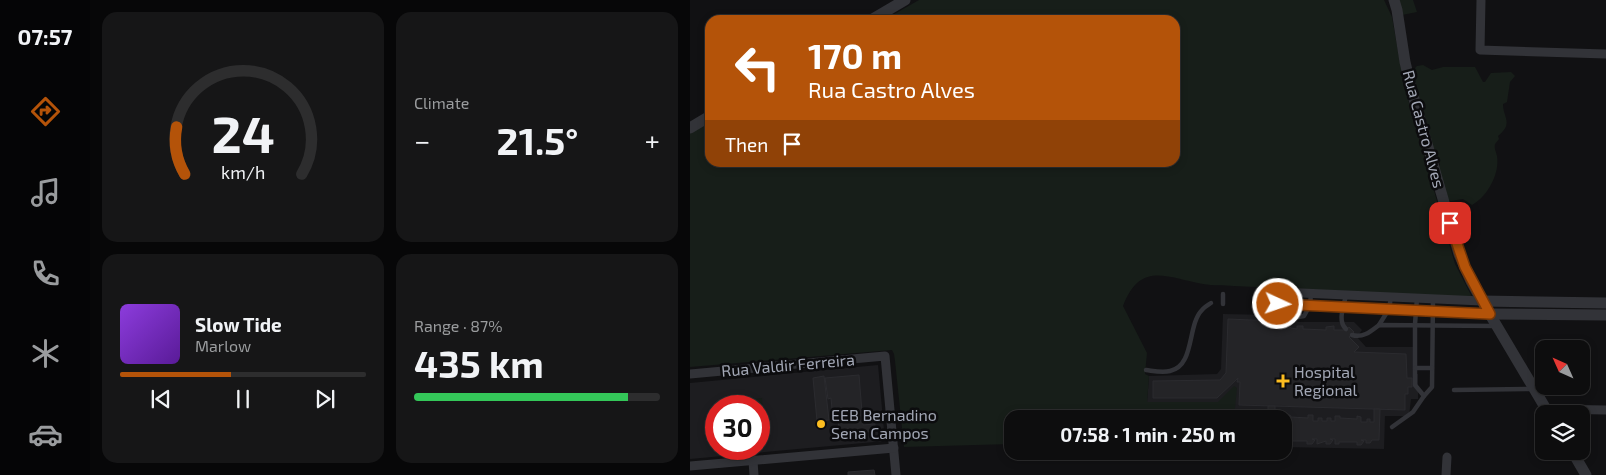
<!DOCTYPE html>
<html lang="en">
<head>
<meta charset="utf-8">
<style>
	:root { --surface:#0d0d0e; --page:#161617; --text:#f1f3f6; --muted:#9a9c9e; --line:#2d2d2e; --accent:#b45309 }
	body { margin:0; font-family:"Exo 2",sans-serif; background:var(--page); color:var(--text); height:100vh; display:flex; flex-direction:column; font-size:19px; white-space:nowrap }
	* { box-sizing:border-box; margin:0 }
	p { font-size:16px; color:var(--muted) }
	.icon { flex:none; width:28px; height:28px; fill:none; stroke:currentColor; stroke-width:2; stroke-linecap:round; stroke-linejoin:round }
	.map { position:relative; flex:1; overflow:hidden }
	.drawer { display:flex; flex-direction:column; gap:12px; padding:12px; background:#070708; width:600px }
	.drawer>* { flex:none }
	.top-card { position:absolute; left:15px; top:15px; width:475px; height:152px; border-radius:15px; box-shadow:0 2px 8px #0003,0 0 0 1px var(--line); background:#b45309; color:#fff; overflow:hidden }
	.needle { width:32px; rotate:315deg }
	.controls { position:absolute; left:845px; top:340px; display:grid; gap:10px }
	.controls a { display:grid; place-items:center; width:55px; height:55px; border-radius:10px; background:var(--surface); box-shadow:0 2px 8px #0003,0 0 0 1px var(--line); font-size:25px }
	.speed { position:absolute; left:15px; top:395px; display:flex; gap:10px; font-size:25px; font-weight:700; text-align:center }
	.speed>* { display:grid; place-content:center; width:65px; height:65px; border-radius:50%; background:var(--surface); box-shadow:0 2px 8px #0003,0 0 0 1px var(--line); line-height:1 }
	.speed .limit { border:8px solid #d22; background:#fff; color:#111 }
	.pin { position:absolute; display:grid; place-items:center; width:42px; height:42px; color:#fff; margin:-21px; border-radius:10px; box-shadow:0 2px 8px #0006 }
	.me { position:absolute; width:55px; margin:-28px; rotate:93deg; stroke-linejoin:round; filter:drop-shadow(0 0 4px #0008) }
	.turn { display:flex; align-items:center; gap:18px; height:105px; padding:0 20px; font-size:22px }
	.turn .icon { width:65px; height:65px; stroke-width:2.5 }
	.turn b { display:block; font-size:35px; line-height:42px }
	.then { display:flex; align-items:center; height:48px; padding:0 20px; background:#0003; gap:10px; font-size:19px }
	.big { font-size:38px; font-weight:700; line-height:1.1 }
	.drawer .tile { flex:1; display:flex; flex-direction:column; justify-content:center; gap:8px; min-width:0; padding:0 18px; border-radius:15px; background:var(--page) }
	.drawer .dial { align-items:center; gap:0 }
	.dial svg { height:130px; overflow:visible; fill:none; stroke:var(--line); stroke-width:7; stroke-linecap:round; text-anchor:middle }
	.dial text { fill:var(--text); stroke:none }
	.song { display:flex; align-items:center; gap:15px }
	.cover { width:60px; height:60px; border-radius:8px; background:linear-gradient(135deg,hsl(270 70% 55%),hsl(270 70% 35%)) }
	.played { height:5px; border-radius:2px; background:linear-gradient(90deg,var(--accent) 45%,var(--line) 45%) }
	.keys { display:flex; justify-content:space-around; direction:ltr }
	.heat { display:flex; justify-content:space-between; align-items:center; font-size:28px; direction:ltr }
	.charge { height:8px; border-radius:4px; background:linear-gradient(90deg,#34c759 87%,var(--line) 0) }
	.drawer .tiles { flex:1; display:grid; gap:12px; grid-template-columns:repeat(2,1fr) }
	.trip { position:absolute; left:314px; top:410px; width:288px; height:50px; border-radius:15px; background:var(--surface); box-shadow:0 2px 8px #0003,0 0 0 1px var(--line); font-weight:700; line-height:50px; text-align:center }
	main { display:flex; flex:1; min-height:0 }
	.menu { display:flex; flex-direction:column; width:90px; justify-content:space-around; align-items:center; background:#050506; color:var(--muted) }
	.menu .icon { width:35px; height:35px }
	.menu .current { color:var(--accent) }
	.menu b { font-size:22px; color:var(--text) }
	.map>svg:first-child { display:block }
	.built { fill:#1d1d20; fill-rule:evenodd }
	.green { fill:#171e19 }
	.building { fill:#242427; stroke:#2b2b2f }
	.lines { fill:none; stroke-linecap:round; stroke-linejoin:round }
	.service { stroke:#323338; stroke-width:4.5 }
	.minor { stroke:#323338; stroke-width:9 }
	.tertiary { stroke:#323338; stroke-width:11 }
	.route-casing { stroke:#753606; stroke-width:12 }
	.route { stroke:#b45309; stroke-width:9 }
	.poi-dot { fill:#fcbd20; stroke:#0c0c0e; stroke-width:2 }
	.labels { text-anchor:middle; stroke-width:5; stroke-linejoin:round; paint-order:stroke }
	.street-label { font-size:16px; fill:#a2a7b5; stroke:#0c0c0e }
	.poi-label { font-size:16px; fill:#a2a7b5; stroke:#0c0c0e; text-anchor:start }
</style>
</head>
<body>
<main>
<nav class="menu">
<b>07:57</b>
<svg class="icon current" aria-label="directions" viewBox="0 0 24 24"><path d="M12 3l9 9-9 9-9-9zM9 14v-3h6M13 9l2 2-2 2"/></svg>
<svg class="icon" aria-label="music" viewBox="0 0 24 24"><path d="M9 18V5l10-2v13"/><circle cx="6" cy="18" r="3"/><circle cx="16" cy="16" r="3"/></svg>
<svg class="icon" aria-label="phone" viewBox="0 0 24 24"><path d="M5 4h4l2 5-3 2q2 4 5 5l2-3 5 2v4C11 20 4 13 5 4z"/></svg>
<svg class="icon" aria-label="climate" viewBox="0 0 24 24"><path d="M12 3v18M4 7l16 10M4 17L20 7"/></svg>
<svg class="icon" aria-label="car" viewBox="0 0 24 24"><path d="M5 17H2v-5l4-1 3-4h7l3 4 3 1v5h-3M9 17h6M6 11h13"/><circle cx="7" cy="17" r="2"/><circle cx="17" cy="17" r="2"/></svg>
</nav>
<section class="drawer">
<div class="tiles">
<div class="tile dial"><svg viewBox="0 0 100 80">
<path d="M14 69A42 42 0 1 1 86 69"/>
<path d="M14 69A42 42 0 0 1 9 40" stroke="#b45309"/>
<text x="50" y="56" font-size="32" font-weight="700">24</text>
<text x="50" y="72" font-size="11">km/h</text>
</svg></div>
<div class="tile"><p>Climate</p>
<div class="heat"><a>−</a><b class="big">21.5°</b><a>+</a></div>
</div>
<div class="tile">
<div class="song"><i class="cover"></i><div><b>Slow Tide</b><p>Marlow</p></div></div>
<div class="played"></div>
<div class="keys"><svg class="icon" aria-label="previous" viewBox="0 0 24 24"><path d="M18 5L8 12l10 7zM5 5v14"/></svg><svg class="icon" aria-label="pause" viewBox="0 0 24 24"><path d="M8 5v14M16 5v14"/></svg><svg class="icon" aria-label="next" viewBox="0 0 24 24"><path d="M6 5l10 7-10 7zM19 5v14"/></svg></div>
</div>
<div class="tile"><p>Range · 87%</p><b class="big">435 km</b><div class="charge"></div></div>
</div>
</section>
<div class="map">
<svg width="916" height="475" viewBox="0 0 916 475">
	<rect width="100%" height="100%" fill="#111113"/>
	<g class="built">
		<polygon points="589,308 596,308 608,322 664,322 672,330 667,337 676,347 723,347 723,374 728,374 728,399 721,399 719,416 695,416 694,449 593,447 592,419 527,419 528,402 457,402 459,376 527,374 531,369 533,314 581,315"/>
		<path d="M 188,365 L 195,441 L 0,459 L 0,383 ZM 26,406 L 69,406 L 69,449 L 26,449 Z"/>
	</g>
	<g class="green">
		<path d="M 229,0 L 694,0 L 702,17 L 714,85 L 758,240 L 765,264 L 782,297 L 544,286 C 534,285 523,286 513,284 C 476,277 450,261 433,306 L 457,353 L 455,374 L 459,376 L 457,402 L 528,402 L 544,386 L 547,388 L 545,408 L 541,413 L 535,413 L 532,418 L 527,419 L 322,419 L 322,444 L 214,447 L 205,361 L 204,354 L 202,350 L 0,367 L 0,133 L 20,121 L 20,162 L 485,162 L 485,20 L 194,20 Z"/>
		<polygon points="709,0 723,0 727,12 712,15"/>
		<path d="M 733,65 L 742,70 L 753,67 L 785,67 L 793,82 L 795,82 L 801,73 L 821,72 L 825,76 L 820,82 L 817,102 L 813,104 C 813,118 824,123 808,136 L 809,139 L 805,144 C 804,149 806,151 807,156 C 810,174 797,197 782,205 L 773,199 L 761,201 L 758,200 L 748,168 L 750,164 L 743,152 L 722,71 L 727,66 Z"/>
		<polygon points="72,398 76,443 69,444 69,406 41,406 40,401"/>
	</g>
	<g class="building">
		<polygon points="593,310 599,316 595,321 601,328 607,329 607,326 613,326 613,329 636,330 636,327 644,326 644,330 655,330 659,327 664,332 659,337 669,347 664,352 716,354 717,378 722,378 722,387 718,387 718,394 715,394 715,410 549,405 550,382 547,382 548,378 527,398 463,398 463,381 530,380 536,373 538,319 584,321"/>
		<polygon points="169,375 173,425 185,424 185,431 159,434 159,429 149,430 147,408 142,409 141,398 138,399 135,378"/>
		<polygon points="134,376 139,420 127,421 123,378"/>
		<rect x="578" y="406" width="7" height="13"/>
		<polygon points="684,409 690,409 689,440 682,440 680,443 676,443 676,440 671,440 674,441 671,445 667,445 667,442 649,442 649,444 645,444 645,439 640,439 643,440 640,444 636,444 636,441 627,444 627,439 622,439 625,440 622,444 617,444 617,441 599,441 599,443 596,443 596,438 592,438 592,420 596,420 596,415 600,415 601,417 618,418 618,415 623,415 623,421 628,421 628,418 632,418 632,421 637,421 637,418 641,418 641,421 645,421 645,416 650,416 650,418 667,419 667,416 671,417 671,422 677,422 677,419 680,419 680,422 684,422"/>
		<polygon points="184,470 185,475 158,475 158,472"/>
	</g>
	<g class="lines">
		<g class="service">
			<polyline points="533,294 533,304"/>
			<path d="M 656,295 C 654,306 647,321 656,329"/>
			<polyline points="727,298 725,324 725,385 734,396 742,387 743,299"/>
			<polyline points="569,303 569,291"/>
			<polyline points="588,304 590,314"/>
			<polyline points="597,319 614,316 620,305 621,294"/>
			<polyline points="689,325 699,309 701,297"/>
			<path d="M 662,335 C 673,338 680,332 689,325 L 805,326"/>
			<polyline points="725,368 742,368"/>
			<path d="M 456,370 C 464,371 472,373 480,371 C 505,366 497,325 512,310 C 514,307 518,305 521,303"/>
			<polyline points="764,390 842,389"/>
			<polyline points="702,427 723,412 734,396"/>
		</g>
		<g class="minor">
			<polyline points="791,0 790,50 916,54"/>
			<polyline points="792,301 589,292 588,304 799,314"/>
			<polyline points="0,374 195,356 206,475"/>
			<polyline points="856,409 916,410"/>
			<polyline points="63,461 64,475"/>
			<polyline points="0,466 204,448"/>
			<polyline points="756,475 757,457"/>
		</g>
		<g class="tertiary">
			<polyline points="704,0 707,10 715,62 722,92 769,254 781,281 792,301 859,414"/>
			<polyline points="181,20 215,0"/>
			<polyline points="0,128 20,116"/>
			<polyline points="792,301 916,303"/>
			<polyline points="799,314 916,315"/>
			<polyline points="882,451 896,475"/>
		</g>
	</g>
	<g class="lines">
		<g class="route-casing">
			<polyline id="route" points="588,304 800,314 775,267 760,223"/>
		</g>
		<use href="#route" class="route"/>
	</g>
	<g class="poi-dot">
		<path d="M590.5 373.5h5v5h5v5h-5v5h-5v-5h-5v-5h5z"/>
		<circle cx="131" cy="424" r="5"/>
	</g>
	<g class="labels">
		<g class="street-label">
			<text transform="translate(734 129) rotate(75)" y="6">Rua Castro Alves</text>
			<text transform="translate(98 365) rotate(-5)" y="6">Rua Valdir Ferreira</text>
		</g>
		<g class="poi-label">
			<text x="604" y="378">Hospital<tspan x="604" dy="18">Regional</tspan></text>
			<text x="141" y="421">EEB Bernadino<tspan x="141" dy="18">Sena Campos</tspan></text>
		</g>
	</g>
</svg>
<div class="controls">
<a><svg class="needle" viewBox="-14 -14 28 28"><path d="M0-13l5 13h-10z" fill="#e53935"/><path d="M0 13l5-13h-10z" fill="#9a9c9e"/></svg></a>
<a><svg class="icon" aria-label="layers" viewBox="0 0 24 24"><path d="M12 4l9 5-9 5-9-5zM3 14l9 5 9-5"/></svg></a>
</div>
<div class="speed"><div class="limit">30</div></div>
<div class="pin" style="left:760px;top:223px;background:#d93025"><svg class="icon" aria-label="arrive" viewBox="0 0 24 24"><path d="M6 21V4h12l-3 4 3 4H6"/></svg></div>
<svg class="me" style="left:588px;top:304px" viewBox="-20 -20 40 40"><circle r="17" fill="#b45309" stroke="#fff" stroke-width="3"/><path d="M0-11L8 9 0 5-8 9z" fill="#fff"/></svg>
<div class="trip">07:58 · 1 min · 250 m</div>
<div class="top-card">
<div class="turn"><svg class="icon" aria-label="left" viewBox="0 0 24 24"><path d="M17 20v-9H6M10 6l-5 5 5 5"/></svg><div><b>170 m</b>Rua Castro Alves</div></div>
<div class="then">Then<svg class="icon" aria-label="arrive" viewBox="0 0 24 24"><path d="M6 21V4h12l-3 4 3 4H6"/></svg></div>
</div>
</div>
</main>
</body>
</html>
